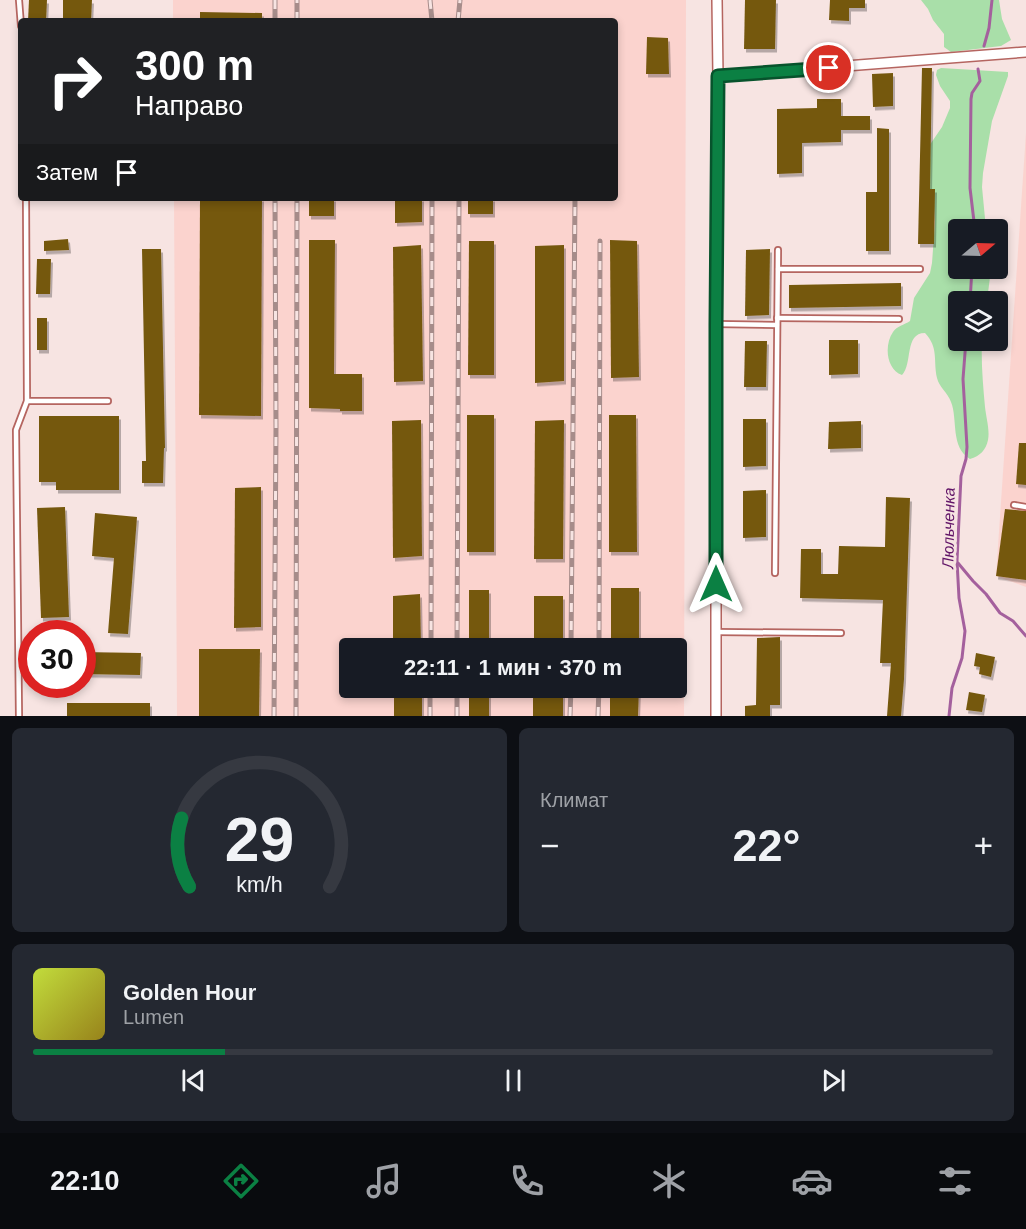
<!DOCTYPE html>
<html lang="ru">
<head>
<meta charset="utf-8">
<style>
	:root { --surface:#171b24; --page:#242831; --text:#f1f3f6; --muted:#9ea1a6; --line:#363941; --accent:#0b8043 }
	body { margin:0; font-family:Arial,sans-serif; background:var(--page); color:var(--text); height:100vh; display:flex; flex-direction:column; font-size:22px; white-space:nowrap }
	* { box-sizing:border-box; margin:0 }
	p { font-size:20px; color:var(--muted) }
	.icon { flex:none; width:33px; height:33px; fill:none; stroke:currentColor; stroke-width:2; stroke-linecap:round; stroke-linejoin:round }
	.map { position:relative; height:716px; overflow:hidden }
	.details { display:flex; flex-direction:column; gap:12px; padding:12px; background:#0d0f14; flex:1 }
	.details>* { flex:none }
	.top-card { position:absolute; left:18px; top:18px; width:600px; height:183px; border-radius:6px; box-shadow:0 3px 9px #0003; background:#202124; color:#fff; overflow:hidden }
	.needle { width:39px; rotate:71deg }
	.buttons { position:absolute; left:948px; top:219px; display:grid; gap:12px }
	.buttons a { display:grid; place-items:center; width:60px; height:60px; border-radius:6px; background:var(--surface); box-shadow:0 3px 9px #0003; font-size:30px }
	.speed { position:absolute; left:18px; top:620px; display:flex; gap:12px; font-size:30px; font-weight:700; text-align:center }
	.speed>* { display:grid; place-content:center; width:78px; height:78px; border-radius:50%; background:var(--surface); box-shadow:0 3px 9px #0003; line-height:1 }
	.speed .limit { border:9px solid #d22; background:#fff; color:#111 }
	.pin { position:absolute; display:grid; place-items:center; width:51px; height:51px; color:#fff; margin:-26px; border:3px solid #fff; border-radius:50%; box-shadow:0 2px 6px #0007 }
	.me { position:absolute; width:66px; margin:-33px; rotate:0deg; stroke-linejoin:round; filter:drop-shadow(0 0 4px #0008) }
	.turn { display:flex; align-items:center; gap:21px; height:126px; padding:0 18px; font-size:27px }
	.turn .icon { width:78px; height:78px; stroke-width:2.5 }
	.turn b { display:block; font-size:42px; line-height:51px }
	.then { display:flex; align-items:center; height:57px; padding:0 18px; background:#0003; gap:12px; font-size:22px }
	.big { font-size:45px; font-weight:700; line-height:1.1 }
	.details .tile { flex:1; display:flex; flex-direction:column; justify-content:center; gap:9px; min-width:0; padding:0 21px; border-radius:9px; background:var(--page) }
	.details .dial { align-items:center; gap:0 }
	.dial svg { height:156px; overflow:visible; fill:none; stroke:var(--line); stroke-width:7; stroke-linecap:round; text-anchor:middle }
	.dial text { fill:var(--text); stroke:none }
	.song { display:flex; align-items:center; gap:18px }
	.cover { width:72px; height:72px; border-radius:9px; background:linear-gradient(135deg,hsl(70 70% 55%),hsl(50 70% 35%)) }
	.played { height:6px; border-radius:3px; background:linear-gradient(90deg,var(--accent) 20%,var(--line) 20%) }
	.keys { display:flex; justify-content:space-around; direction:ltr }
	.heat { display:flex; justify-content:space-between; align-items:center; font-size:33px; direction:ltr }
	.details .tiles { flex:1; display:grid; gap:12px; grid-template-columns:1fr 1fr }
	.tile:last-child { grid-column:span 2 }
	.trip { position:absolute; left:339px; top:638px; width:348px; height:60px; border-radius:6px; background:var(--surface); box-shadow:0 3px 9px #0003; font-weight:700; line-height:60px; text-align:center }
	.tabs { display:flex; height:96px; justify-content:space-around; align-items:center; background:#090b0e; color:var(--muted) }
	.tabs .icon { width:42px; height:42px }
	.tabs .selected { color:var(--accent) }
	.tabs b { font-size:27px; color:var(--text) }
	.map>svg:first-child { display:block }
	.built { fill:#fbd3ce; fill-rule:evenodd }
	.green { fill:#a9dfa9 }
	.lines { fill:none; stroke-linecap:round; stroke-linejoin:round }
	.stream { stroke:#a4609d; stroke-width:3 }
	.building { fill:#75580e; filter:url(#shadow) }
	.service-casing { stroke:#b56560; stroke-width:8 }
	.minor-casing { stroke:#b56560; stroke-width:12 }
	.service { stroke:#fff; stroke-width:4.5 }
	.minor { stroke:#fff; stroke-width:9 }
	.rail-casing { stroke:#a68c8a; stroke-width:5 }
	.rail { stroke:#f7e4e2; stroke-width:3; stroke-dasharray:9; stroke-linecap:butt }
	.route-casing { stroke:#07532c; stroke-width:15 }
	.route { stroke:#0b8043; stroke-width:10 }
	.labels { text-anchor:middle; stroke-width:6; stroke-linejoin:round; paint-order:stroke }
	.water-label { font-size:16px; font-style:italic; fill:#611467; stroke:#f7e4e2 }
</style>
</head>
<body>
<div class="map">
<svg width="1026" height="716" viewBox="0 0 1026 716">
	<defs>
		<filter id="shadow"><feDropShadow dx="2" dy="3.5" stdDeviation="0" flood-color="#0004"/></filter>
	</defs>
	<rect width="100%" height="100%" fill="#f7e4e2"/>
	<g class="built">
		<path d="M 173,0 L 686,0 L 684,716 L 177,716 L 174,198 L 615,198 L 615,21 L 173,21 ZM 350,648 L 676,648 L 676,687 L 350,687 Z"/>
		<polygon points="1026,133 1026,587 996,576"/>
	</g>
	<g class="green">
		<polygon points="921,0 999,0 1002,19 1011,40 1001,46 951,52 944,47 944,34 933,20 928,9"/>
		<path d="M 941,68 L 1008,72 L 1008,76 L 992,121 L 983,173 L 982,187 L 986,229 L 958,230 L 958,268 L 991,269 L 987,301 L 958,302 L 958,340 L 982,341 C 981,362 983,385 985,407 C 986,417 990,430 988,440 C 986,450 980,456 970,459 C 950,447 958,419 951,402 C 948,393 939,387 937,378 C 933,360 939,348 925,333 C 904,333 913,364 902,375 C 886,369 884,345 893,332 C 897,326 904,325 910,321 L 914,298 L 930,273 L 932,263 L 935,222 L 934,208 L 929,191 L 929,146 L 942,127 L 950,108 L 950,101 L 940,86 L 936,75 L 937,70 Z"/>
	</g>
	<g class="lines">
		<g class="stream">
			<polyline points="984,46 989,28 992,0"/>
			<polyline points="975,230 970,188 971,99 972,93 980,81 978,69"/>
			<polyline points="970,302 972,268"/>
			<polyline points="958,563 973,581 986,594 1000,613 1013,621 1026,636"/>
			<polyline points="949,716 952,688 962,658 965,631 959,598 957,561 961,476 966,459 967,447 963,379 966,340"/>
		</g>
	</g>
	<g class="building">
		<polygon points="29,0 47,0 46,21 28,21"/>
		<polygon points="63,0 92,0 91,21 63,21"/>
		<polygon points="745,0 776,0 775,49 744,49"/>
		<polygon points="830,0 865,0 865,8 849,8 849,21 829,20"/>
		<polygon points="200,12 262,13 262,21 200,21"/>
		<polygon points="647,37 668,38 669,74 646,74"/>
		<polygon points="922,68 932,68 930,189 935,189 934,244 918,244"/>
		<polygon points="893,73 893,106 873,107 872,74"/>
		<polygon points="817,99 841,99 841,116 870,116 870,130 841,130 841,142 802,143 802,173 777,174 777,109 817,108"/>
		<polygon points="877,128 889,129 889,251 866,251 866,192 877,192"/>
		<polygon points="200,198 262,198 261,416 199,415"/>
		<rect x="309" y="198" width="25" height="18"/>
		<polygon points="395,198 422,198 422,222 395,223"/>
		<rect x="468" y="198" width="25" height="16"/>
		<polygon points="68,239 69,250 44,251 44,241"/>
		<polygon points="309,240 335,240 334,374 362,374 362,411 340,411 340,409 309,408"/>
		<polygon points="610,240 637,241 639,377 611,378"/>
		<polygon points="469,241 494,241 494,375 468,375"/>
		<polygon points="421,245 423,381 394,382 393,247"/>
		<polygon points="564,245 564,381 535,383 535,246"/>
		<polygon points="142,249 161,249 165,448 164,448 163,483 142,483 142,461 146,461"/>
		<polygon points="770,249 769,315 745,316 746,250"/>
		<polygon points="37,259 51,259 50,294 36,294"/>
		<polygon points="901,283 901,306 789,308 789,285"/>
		<rect x="37" y="318" width="10" height="32"/>
		<polygon points="829,340 858,340 858,374 829,375"/>
		<polygon points="745,341 767,341 766,387 744,387"/>
		<rect x="467" y="415" width="27" height="137"/>
		<polygon points="609,415 636,415 637,552 609,552"/>
		<polygon points="39,416 119,416 119,490 56,490 56,482 39,482"/>
		<polygon points="743,419 766,419 766,466 743,467"/>
		<polygon points="421,420 422,556 393,558 392,421"/>
		<polygon points="564,420 563,559 534,559 535,421"/>
		<polygon points="861,421 861,448 828,449 829,422"/>
		<polygon points="1019,443 1026,443 1026,485 1016,484"/>
		<polygon points="261,487 261,627 234,628 235,488"/>
		<polygon points="766,490 766,537 743,538 743,491"/>
		<polygon points="886,497 910,498 904,679 901,716 887,716 891,663 880,663 883,600 800,598 801,549 821,549 821,574 838,574 839,546 885,547"/>
		<polygon points="65,507 69,617 41,618 37,508"/>
		<polygon points="1005,509 1026,511 1026,580 996,576"/>
		<polygon points="95,513 137,517 128,634 108,633 114,558 92,556"/>
		<rect x="611" y="588" width="28" height="60"/>
		<rect x="469" y="590" width="20" height="58"/>
		<polygon points="420,594 421,648 393,648 393,596"/>
		<rect x="534" y="596" width="29" height="52"/>
		<polygon points="780,637 780,705 770,705 770,716 745,716 745,706 756,705 757,638"/>
		<polygon points="199,649 260,649 259,716 199,716"/>
		<polygon points="82,652 141,653 140,675 82,674"/>
		<polygon points="976,653 995,657 991,677 979,674 980,667 974,666"/>
		<rect x="394" y="687" width="28" height="29"/>
		<rect x="469" y="687" width="20" height="29"/>
		<rect x="533" y="687" width="30" height="29"/>
		<polygon points="610,687 639,687 638,716 610,716"/>
		<polygon points="969,692 985,695 982,712 966,710"/>
		<rect x="67" y="703" width="83" height="13"/>
	</g>
	<g class="lines">
		<g class="service-casing">
			<g id="service">
				<polyline points="19,0 21,26"/>
				<polyline points="778,269 920,269"/>
				<polyline points="777,318 899,319"/>
				<polyline points="716,324 777,325"/>
				<polyline points="27,401 108,401"/>
				<polyline points="1014,505 1026,507"/>
				<polyline points="775,573 778,250"/>
				<polyline points="716,632 841,633"/>
				<polyline points="19,716 16,430 27,401 26,198"/>
			</g>
		</g>
		<g class="minor-casing">
			<g id="minor">
				<polyline points="718,76 1026,52"/>
				<polyline points="716,716 716,324 718,76 717,0"/>
			</g>
		</g>
		<use href="#service" class="service"/>
		<use href="#minor" class="minor"/>
		<g class="rail-casing">
			<g id="rail">
				<polyline points="275,0 275,21"/>
				<polyline points="430,0 432,21"/>
				<polyline points="297,21 297,0"/>
				<polyline points="458,21 460,0"/>
				<polyline points="431,648 432,198"/>
				<polyline points="457,648 459,198"/>
				<polyline points="571,648 575,198"/>
				<polyline points="599,648 600,241"/>
				<polyline points="274,716 276,427 275,198"/>
				<polyline points="296,716 297,198"/>
				<polyline points="430,716 430,687"/>
				<polyline points="457,716 457,687"/>
				<polyline points="570,716 571,687"/>
				<polyline points="598,716 599,687"/>
			</g>
		</g>
		<use href="#rail" class="rail"/>
	</g>
	<g class="lines">
		<g class="route-casing">
			<polyline id="route" points="716,584 716,324 718,76 829,68"/>
		</g>
		<use href="#route" class="route"/>
	</g>
	<g class="labels">
		<g class="water-label">
			<text transform="translate(948 528) rotate(-89)" y="6">Люльченка</text>
		</g>
	</g>
</svg>
<div class="buttons">
<a><svg class="needle" viewBox="-14 -14 28 28"><path d="M0-13l5 13h-10z" fill="#e53935"/><path d="M0 13l5-13h-10z" fill="#9ea1a6"/></svg></a>
<a><svg class="icon" aria-label="layers" viewBox="0 0 24 24"><path d="M12 4l9 5-9 5-9-5zM3 14l9 5 9-5"/></svg></a>
</div>
<div class="speed"><div class="limit">30</div></div>
<div class="pin" style="left:829px;top:68px;background:#d93025"><svg class="icon" aria-label="arrive" viewBox="0 0 24 24"><path d="M6 21V4h12l-3 4 3 4H6"/></svg></div>
<svg class="me" style="left:716px;top:584px" viewBox="-20 -20 40 40"><path d="M0-17L14 15 0 8-14 15z" fill="#0b8043" stroke="#fff" stroke-width="4"/></svg>
<div class="trip">22:11 · 1 мин · 370 m</div>
<div class="top-card">
<div class="turn"><svg class="icon" aria-label="right" viewBox="0 0 24 24"><path d="M7 20v-9h11M14 6l5 5-5 5"/></svg><div><b>300 m</b>Направо</div></div>
<div class="then">Затем<svg class="icon" aria-label="arrive" viewBox="0 0 24 24"><path d="M6 21V4h12l-3 4 3 4H6"/></svg></div>
</div>
</div>
<section class="details">
<div class="tiles">
<div class="tile dial"><svg viewBox="0 0 100 80">
<path d="M14 69A42 42 0 1 1 86 69"/>
<path d="M14 69A42 42 0 0 1 10 34" stroke="#0b8043"/>
<text x="50" y="56" font-size="32" font-weight="700">29</text>
<text x="50" y="72" font-size="11">km/h</text>
</svg></div>
<div class="tile"><p>Климат</p>
<div class="heat"><a>−</a><b class="big">22°</b><a>+</a></div>
</div>
<div class="tile">
<div class="song"><i class="cover"></i><div><b>Golden Hour</b><p>Lumen</p></div></div>
<div class="played"></div>
<div class="keys"><svg class="icon" aria-label="previous" viewBox="0 0 24 24"><path d="M18 5L8 12l10 7zM5 5v14"/></svg><svg class="icon" aria-label="pause" viewBox="0 0 24 24"><path d="M8 5v14M16 5v14"/></svg><svg class="icon" aria-label="next" viewBox="0 0 24 24"><path d="M6 5l10 7-10 7zM19 5v14"/></svg></div>
</div>
</div>
</section>
<nav class="tabs">
<b>22:10</b>
<svg class="icon selected" aria-label="directions" viewBox="0 0 24 24"><path d="M12 3l9 9-9 9-9-9zM9 14v-3h6M13 9l2 2-2 2"/></svg>
<svg class="icon" aria-label="music" viewBox="0 0 24 24"><path d="M9 18V5l10-2v13"/><circle cx="6" cy="18" r="3"/><circle cx="16" cy="16" r="3"/></svg>
<svg class="icon" aria-label="phone" viewBox="0 0 24 24"><path d="M5 4h4l2 5-3 2q2 4 5 5l2-3 5 2v4C11 20 4 13 5 4z"/></svg>
<svg class="icon" aria-label="climate" viewBox="0 0 24 24"><path d="M12 3v18M4 7l16 10M4 17L20 7"/></svg>
<svg class="icon" aria-label="car" viewBox="0 0 24 24"><path d="M5 17H2v-5l4-1 3-4h7l3 4 3 1v5h-3M9 17h6M6 11h13"/><circle cx="7" cy="17" r="2"/><circle cx="17" cy="17" r="2"/></svg>
<svg class="icon" aria-label="filters" viewBox="0 0 24 24"><path d="M4 7h16M4 17h16"/><circle cx="9" cy="7" r="2"/><circle cx="15" cy="17" r="2"/></svg>
</nav>
</body>
</html>
